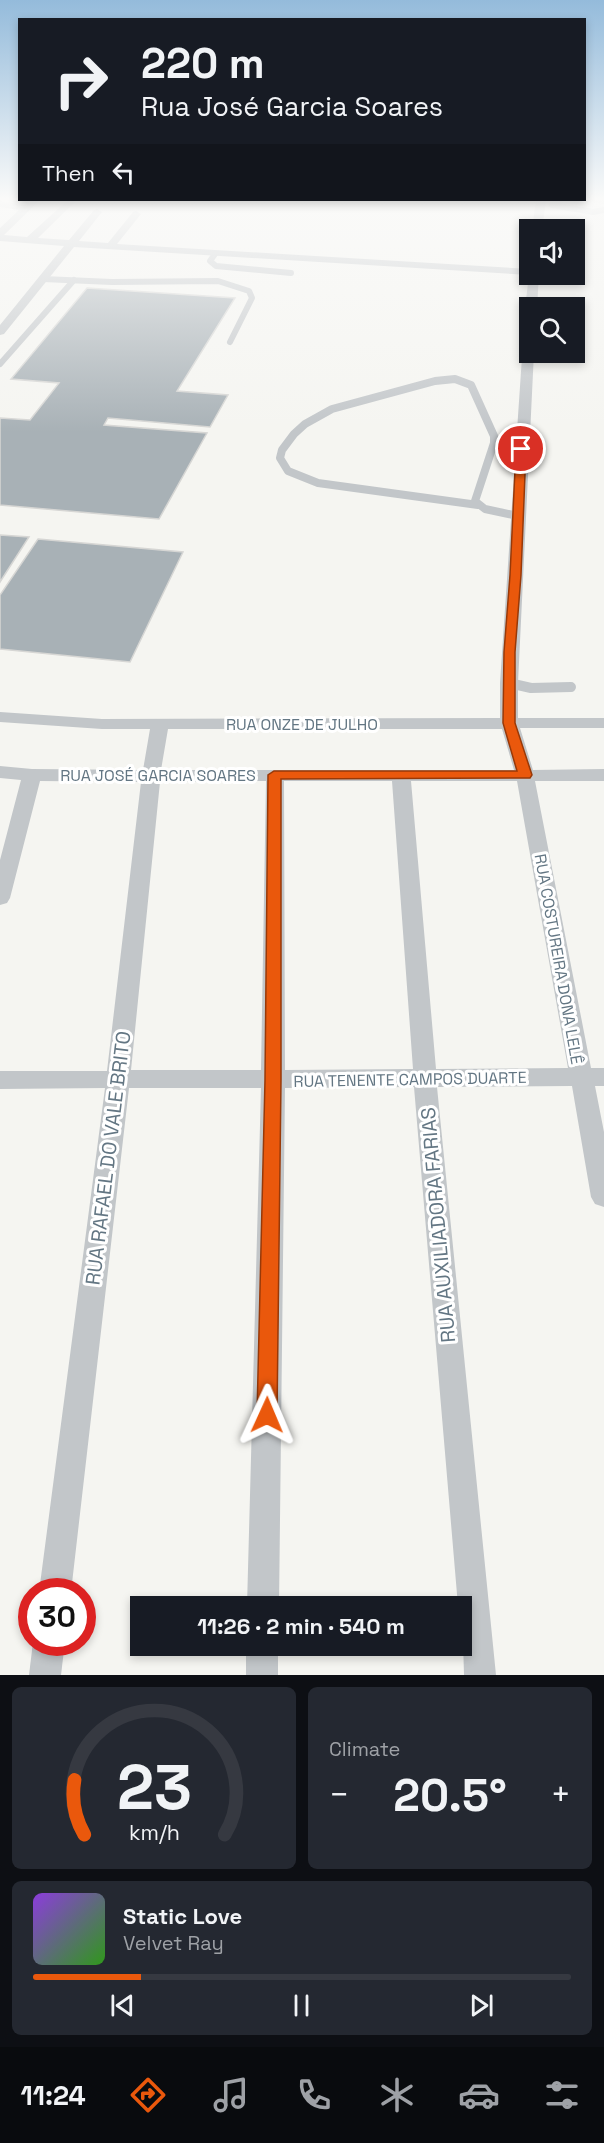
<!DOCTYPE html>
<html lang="en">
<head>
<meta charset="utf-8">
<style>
	:root { --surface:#171b24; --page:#242831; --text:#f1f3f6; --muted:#9ea1a6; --line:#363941; --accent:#ea580c }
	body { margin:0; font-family:"Space Grotesk",sans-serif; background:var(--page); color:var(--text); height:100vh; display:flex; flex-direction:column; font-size:22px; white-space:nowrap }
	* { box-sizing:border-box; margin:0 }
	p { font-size:20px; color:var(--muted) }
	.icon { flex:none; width:33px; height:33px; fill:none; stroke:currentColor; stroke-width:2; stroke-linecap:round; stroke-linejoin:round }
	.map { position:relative; height:1675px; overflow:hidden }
	.sheet { display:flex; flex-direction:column; gap:12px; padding:12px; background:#0d0f14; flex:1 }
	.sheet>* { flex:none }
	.banner { position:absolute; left:18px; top:18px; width:568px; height:183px; border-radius:0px; box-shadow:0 3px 9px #0003; background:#171b24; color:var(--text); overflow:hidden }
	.controls { position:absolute; left:519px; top:219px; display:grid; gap:12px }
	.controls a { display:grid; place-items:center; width:66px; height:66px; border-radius:0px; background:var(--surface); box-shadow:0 3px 9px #0003; font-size:30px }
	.speed { position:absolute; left:18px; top:1578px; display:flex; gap:12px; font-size:30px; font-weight:700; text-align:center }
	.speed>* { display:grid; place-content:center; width:78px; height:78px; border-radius:50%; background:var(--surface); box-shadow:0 3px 9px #0003; line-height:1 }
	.speed .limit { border:9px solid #d22; background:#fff; color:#111 }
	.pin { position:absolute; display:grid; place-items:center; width:51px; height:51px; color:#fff; margin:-26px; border:3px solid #fff; border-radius:50%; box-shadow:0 2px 6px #0007 }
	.me { position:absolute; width:66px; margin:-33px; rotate:1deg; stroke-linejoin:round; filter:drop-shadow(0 0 4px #0008) }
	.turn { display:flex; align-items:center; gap:21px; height:126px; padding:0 24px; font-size:27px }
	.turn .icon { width:78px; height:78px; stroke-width:2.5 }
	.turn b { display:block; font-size:42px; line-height:51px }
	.then { display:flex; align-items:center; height:57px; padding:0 24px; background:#0003; gap:12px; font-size:22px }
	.big { font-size:45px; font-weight:800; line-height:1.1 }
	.sheet .widget { flex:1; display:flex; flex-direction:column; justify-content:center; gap:9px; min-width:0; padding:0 21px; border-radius:9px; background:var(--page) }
	.sheet .dial { align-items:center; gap:0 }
	.dial svg { height:156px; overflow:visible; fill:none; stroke:var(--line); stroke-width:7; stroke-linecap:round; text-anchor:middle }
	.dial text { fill:var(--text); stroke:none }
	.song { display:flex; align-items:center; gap:18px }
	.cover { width:72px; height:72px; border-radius:9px; background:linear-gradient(135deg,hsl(270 70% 55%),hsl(110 70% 35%)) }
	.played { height:6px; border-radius:3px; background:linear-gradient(90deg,var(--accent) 20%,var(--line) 20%) }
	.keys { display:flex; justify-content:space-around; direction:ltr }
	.heat { display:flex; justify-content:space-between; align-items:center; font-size:33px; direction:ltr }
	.sheet .tiles { flex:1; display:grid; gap:12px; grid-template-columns:1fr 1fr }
	.widget:last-child { grid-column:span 2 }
	.trip { position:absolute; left:130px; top:1596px; width:342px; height:60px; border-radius:0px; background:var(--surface); box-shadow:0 3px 9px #0003; font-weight:800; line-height:60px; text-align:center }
	.menu { display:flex; height:96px; justify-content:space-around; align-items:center; background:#090b0e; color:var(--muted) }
	.menu .icon { width:42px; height:42px }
	.menu .active { color:var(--accent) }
	.menu b { font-size:27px; color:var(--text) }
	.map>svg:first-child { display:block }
	.building { fill:#a8b1b6; stroke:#d6d6d4; stroke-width:1.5 }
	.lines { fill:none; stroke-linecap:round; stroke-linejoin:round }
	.service-far2 { stroke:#c2c6c9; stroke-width:6 }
	.service-far1 { stroke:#c2c6c9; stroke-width:8 }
	.service { stroke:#c2c6c9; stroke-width:10 }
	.minor { fill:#c2c6c9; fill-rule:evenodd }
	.route { fill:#ea580c; stroke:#983908; stroke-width:1.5 }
	.labels { text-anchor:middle; stroke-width:6; stroke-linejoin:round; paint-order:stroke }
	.street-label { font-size:16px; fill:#637683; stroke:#fff }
	.near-street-label { font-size:20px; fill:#637683; stroke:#fff }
</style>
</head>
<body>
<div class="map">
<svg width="604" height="1675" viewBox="0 0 604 1675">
	<rect width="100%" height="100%" fill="#f5f5f1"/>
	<g class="building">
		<polygon points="87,288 235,298 177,391 228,395 210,427 108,418 104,425 207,433 159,519 0,505 0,418 30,420 59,383 11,379"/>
		<polygon points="0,535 29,537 0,582"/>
		<polygon points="38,539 183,552 130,662 0,649 0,595"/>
	</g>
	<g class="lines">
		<g class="service-far2">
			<polyline points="589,198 604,201"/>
			<polyline points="561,200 552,205 593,212 604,210"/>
			<polyline points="537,221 565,230"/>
			<polyline points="215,254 210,261 216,266 291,273"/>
			<polyline points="43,279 112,282 218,281 249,291 252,298 230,342"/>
			<polyline points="0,364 74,280"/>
		</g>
		<polyline class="service-far1" points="478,505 318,483 288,471 280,458 282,450 294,434 305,424 332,409 435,381 455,379 471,385 494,436 494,443 475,501 485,509 518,516"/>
		<polyline class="service" points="509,683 531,688 571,687"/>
		<g class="minor">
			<polygon points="30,200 40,200 4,235 27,237 68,200 77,200 38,238 69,240 94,210 97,209 102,212 79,241 108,243 133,212 136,211 141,214 117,244 530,269 530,274 539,274 537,308 530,308 530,311 525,308 529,275 74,247 4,334 0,335 0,325 64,246 0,241 0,228 19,210 0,207 0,201 25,205"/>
			<polygon points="536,200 546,200 542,230 532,230"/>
			<path d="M 530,324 L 530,352 L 534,352 L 518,683 L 518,718 L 604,718 L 604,728 L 520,728 L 533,770 L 604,769 L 604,781 L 535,781 L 591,1068 L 604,1068 L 604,1086 L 595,1086 L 604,1132 L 604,1207 L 595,1204 L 591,1197 L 572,1086 L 437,1087 L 496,1675 L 464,1675 L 462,1606 L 458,1606 L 414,1087 L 285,1088 L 279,1606 L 247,1606 L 261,1088 L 129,1088 L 71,1592 L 39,1592 L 105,1088 L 0,1089 L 0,1071 L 107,1071 L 141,782 L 40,781 L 10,898 L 7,903 L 0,905 L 0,860 L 21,780 L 0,778 L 0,766 L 32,769 L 143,770 L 150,729 L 102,729 L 0,722 L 0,712 L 102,719 L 500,718 L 500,683 L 524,327 ZM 168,729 L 502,729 L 514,770 L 161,770 ZM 266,781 L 261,1070 L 131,1070 L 160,782 ZM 284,781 L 392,781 L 413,1069 L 285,1070 ZM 411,781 L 517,781 L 568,1068 L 436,1069 Z"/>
			<polygon points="33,1642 65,1642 61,1675 29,1675"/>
			<rect x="246" y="1646" width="32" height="29"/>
		</g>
	</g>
	<linearGradient id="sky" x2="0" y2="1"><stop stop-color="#94bbdb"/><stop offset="0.46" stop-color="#fafaf9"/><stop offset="1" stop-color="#fafaf9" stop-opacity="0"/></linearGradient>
	<rect width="604" height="432" fill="url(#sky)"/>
	<polygon class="route" points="521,446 526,449 521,575 515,652 515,723 532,775 530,778 281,779 281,1080 277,1415 274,1422 267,1425 259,1422 257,1415 265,1080 268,775 274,771 517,771 503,723 504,652 510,575 516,449"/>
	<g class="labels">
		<g class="street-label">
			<text x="302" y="730">RUA ONZE DE JULHO</text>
			<text x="158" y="781">RUA JOSÉ GARCIA SOARES</text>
			<text transform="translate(559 959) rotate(80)" y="6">RUA COSTUREIRA DONA LELÊ</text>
			<text transform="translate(410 1079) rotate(-1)" y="6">RUA TENENTE CAMPOS DUARTE</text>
		</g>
		<g class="near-street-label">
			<text transform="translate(108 1158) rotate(-83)" y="7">RUA RAFAEL DO VALE BRITO</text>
			<text transform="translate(438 1225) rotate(-95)" y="7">RUA AUXILIADORA FARIAS</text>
		</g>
	</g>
</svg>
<div class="controls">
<a><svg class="icon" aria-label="sound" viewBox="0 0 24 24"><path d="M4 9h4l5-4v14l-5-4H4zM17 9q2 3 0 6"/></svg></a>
<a><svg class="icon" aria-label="search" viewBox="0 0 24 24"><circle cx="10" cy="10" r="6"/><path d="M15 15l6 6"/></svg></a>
</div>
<div class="speed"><div class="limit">30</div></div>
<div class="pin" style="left:521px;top:449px;background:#d93025"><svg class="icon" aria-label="arrive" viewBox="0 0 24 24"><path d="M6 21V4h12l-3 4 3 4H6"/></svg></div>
<svg class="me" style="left:267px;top:1415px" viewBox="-20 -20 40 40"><path d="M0-17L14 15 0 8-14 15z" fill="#ea580c" stroke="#fff" stroke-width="4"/></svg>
<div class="trip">11:26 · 2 min · 540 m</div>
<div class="banner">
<div class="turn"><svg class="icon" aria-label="right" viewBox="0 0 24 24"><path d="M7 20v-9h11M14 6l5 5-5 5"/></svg><div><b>220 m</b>Rua José Garcia Soares</div></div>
<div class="then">Then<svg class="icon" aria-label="left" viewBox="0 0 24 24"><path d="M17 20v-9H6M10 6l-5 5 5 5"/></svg></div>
</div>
</div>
<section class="sheet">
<div class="tiles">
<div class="widget dial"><svg viewBox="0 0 100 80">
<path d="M14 69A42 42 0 1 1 86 69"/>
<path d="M14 69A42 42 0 0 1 9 41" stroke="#ea580c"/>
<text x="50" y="56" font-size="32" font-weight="700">23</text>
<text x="50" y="72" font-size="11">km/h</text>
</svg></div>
<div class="widget"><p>Climate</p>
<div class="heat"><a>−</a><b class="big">20.5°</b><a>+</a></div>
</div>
<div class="widget">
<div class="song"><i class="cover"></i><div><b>Static Love</b><p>Velvet Ray</p></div></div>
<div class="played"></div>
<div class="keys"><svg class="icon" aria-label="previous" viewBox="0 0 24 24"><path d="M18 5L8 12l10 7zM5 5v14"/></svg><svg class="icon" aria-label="pause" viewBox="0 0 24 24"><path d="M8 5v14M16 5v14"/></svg><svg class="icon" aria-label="next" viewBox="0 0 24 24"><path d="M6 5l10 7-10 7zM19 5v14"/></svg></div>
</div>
</div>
</section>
<nav class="menu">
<b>11:24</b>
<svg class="icon active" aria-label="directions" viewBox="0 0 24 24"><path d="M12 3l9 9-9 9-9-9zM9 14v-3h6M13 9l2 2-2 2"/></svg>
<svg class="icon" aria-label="music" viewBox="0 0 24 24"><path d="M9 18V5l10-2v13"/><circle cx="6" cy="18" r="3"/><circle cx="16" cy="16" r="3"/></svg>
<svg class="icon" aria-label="phone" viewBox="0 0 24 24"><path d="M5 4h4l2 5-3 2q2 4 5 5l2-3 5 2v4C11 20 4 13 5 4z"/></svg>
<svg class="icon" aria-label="climate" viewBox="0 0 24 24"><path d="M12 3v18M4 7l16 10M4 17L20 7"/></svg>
<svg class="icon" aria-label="car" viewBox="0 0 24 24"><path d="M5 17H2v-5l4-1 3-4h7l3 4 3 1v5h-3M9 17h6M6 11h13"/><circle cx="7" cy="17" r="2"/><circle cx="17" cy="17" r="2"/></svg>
<svg class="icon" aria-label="filters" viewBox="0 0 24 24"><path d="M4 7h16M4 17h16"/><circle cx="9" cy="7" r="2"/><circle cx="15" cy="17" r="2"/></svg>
</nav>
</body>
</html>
